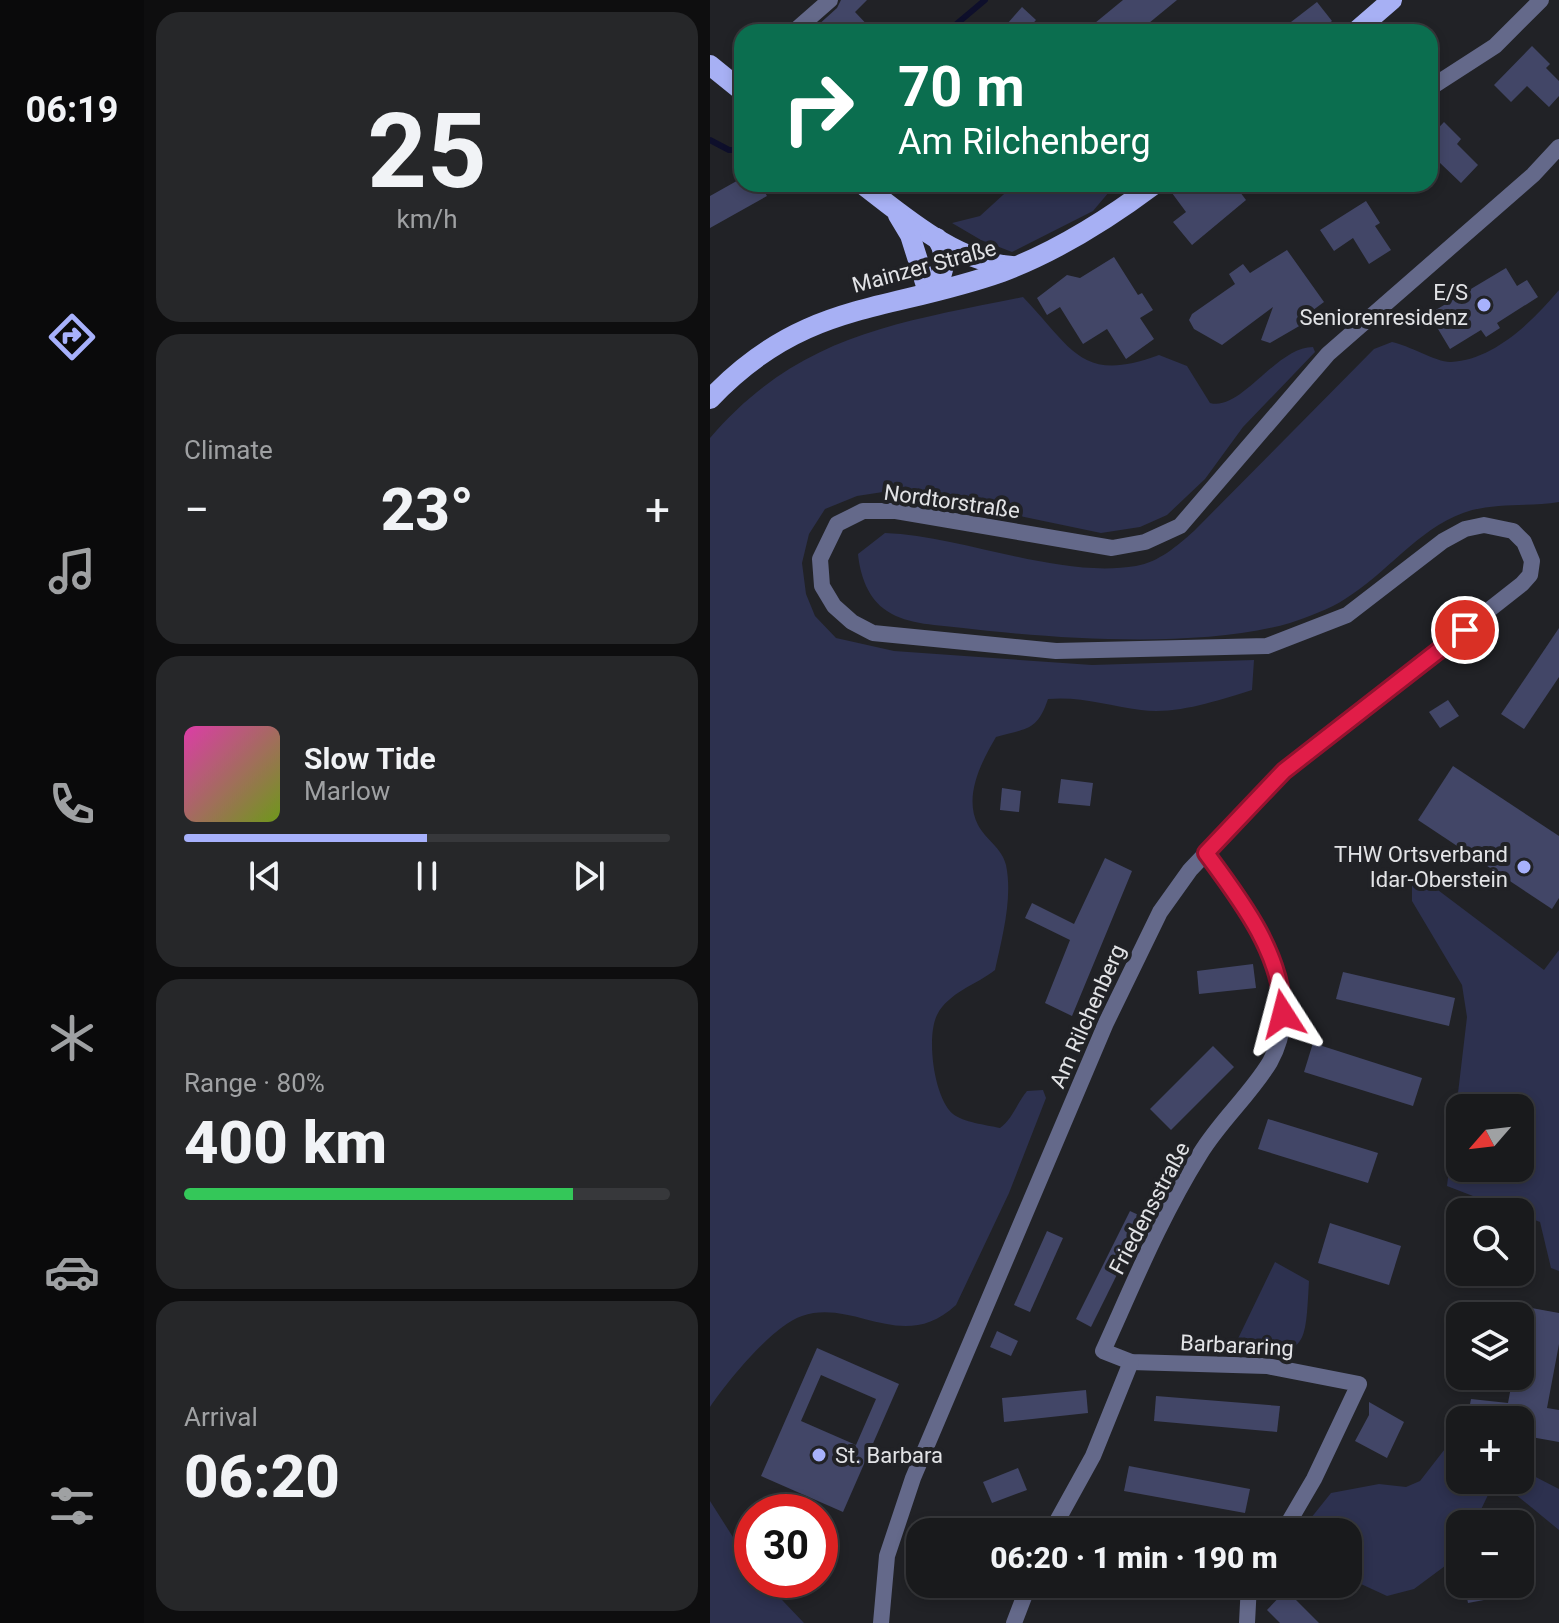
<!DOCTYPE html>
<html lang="en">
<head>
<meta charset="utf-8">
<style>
	:root { --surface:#191a1c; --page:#262729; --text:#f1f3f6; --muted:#9fa1a3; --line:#37383b; --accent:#a7b1fc }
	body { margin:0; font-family:Roboto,sans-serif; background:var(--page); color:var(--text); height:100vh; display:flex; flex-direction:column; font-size:30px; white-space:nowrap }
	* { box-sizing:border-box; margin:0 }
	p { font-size:26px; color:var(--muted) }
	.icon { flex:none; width:44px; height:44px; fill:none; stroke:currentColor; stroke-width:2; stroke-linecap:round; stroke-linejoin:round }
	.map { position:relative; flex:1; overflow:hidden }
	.drawer { display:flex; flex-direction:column; gap:12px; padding:12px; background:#0e0e0f; width:566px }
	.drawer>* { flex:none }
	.guide { position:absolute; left:24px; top:24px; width:704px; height:168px; border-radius:24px; box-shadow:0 4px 12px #0003,0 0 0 2px var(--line); background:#0b6e4f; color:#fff; overflow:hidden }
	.needle { width:52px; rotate:242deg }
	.fabs { position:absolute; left:736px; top:1094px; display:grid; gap:16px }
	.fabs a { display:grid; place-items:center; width:88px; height:88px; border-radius:16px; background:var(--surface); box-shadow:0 4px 12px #0003,0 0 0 2px var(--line); font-size:40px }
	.speed { position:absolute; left:24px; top:1494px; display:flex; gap:16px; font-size:40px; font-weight:700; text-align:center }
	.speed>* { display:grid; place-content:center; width:104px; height:104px; border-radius:50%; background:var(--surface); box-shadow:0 4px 12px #0003,0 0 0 2px var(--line); line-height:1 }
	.speed .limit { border:12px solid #d22; background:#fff; color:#111 }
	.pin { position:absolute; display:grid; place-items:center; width:68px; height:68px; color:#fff; margin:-34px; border:4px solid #fff; border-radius:50%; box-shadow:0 2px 8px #0007 }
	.me { position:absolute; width:88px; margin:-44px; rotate:351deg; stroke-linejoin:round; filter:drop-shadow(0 0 6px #0008) }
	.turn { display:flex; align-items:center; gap:28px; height:168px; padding:0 32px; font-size:36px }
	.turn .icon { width:104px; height:104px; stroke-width:2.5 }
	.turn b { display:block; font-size:56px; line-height:68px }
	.big { font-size:60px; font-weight:800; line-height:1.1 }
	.drawer .tile { flex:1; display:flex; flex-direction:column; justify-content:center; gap:12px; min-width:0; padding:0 28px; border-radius:24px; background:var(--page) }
	.drawer .dial { align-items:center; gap:0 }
	.dial b { font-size:104px; line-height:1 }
	.song { display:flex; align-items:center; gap:24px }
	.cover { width:96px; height:96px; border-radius:12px; background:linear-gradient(135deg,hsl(320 70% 55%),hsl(80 70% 35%)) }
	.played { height:8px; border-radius:4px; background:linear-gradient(90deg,var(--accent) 50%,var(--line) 50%) }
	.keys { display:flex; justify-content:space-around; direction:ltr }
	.heat { display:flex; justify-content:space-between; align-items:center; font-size:44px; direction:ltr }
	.charge { height:12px; border-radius:6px; background:linear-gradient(90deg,#34c759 80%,var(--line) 0) }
	.trip { position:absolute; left:196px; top:1518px; width:456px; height:80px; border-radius:24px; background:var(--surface); box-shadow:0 4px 12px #0003,0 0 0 2px var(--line); font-weight:800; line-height:80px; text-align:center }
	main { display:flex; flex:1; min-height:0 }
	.dock { display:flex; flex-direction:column; width:144px; justify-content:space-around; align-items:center; background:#0a0a0b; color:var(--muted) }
	.dock .icon { width:56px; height:56px }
	.dock .active { color:var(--accent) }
	.dock b { font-size:36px; color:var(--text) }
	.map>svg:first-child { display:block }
	.green { fill:#2d314f; fill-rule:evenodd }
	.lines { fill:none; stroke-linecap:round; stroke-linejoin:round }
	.stream { stroke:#0e0f2b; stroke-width:6 }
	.building { fill:#424667; fill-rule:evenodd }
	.minor { stroke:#64698a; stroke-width:16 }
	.primary { stroke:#a7b0f4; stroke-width:20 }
	.route-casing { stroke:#92132f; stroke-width:20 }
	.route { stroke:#e11d48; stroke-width:14 }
	.poi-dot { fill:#a7b1fc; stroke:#212226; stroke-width:3 }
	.labels { text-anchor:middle; stroke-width:8; stroke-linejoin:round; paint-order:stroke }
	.street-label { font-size:22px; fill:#e2e3e6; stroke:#212226 }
	.poi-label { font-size:22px; fill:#e2e3e6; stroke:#212226; text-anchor:end }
</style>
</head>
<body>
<main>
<nav class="dock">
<b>06:19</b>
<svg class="icon active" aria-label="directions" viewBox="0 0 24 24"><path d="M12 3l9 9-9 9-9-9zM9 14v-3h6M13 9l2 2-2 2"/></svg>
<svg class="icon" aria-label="music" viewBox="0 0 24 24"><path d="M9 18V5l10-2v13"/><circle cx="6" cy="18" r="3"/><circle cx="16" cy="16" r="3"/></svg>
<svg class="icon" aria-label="phone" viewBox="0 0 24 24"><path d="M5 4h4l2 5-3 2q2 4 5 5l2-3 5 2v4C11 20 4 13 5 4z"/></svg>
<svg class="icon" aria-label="climate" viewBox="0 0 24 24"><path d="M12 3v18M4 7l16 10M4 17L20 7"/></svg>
<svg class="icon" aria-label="car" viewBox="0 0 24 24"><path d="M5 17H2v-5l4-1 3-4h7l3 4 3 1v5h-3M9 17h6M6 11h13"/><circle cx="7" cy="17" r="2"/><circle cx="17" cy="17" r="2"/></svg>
<svg class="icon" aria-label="filters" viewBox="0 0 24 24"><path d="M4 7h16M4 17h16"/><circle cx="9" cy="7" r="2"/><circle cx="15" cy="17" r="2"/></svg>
</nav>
<section class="drawer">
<div class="tile dial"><b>25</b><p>km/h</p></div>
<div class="tile"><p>Climate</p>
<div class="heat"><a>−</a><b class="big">23°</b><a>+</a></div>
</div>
<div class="tile">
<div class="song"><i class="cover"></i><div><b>Slow Tide</b><p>Marlow</p></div></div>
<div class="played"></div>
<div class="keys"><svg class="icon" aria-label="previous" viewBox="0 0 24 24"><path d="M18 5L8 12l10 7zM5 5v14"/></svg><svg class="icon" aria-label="pause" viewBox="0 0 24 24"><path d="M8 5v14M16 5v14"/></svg><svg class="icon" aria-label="next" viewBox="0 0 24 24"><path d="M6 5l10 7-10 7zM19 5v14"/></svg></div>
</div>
<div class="tile"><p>Range · 80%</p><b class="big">400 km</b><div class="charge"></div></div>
<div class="tile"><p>Arrival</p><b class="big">06:20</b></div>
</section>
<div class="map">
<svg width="849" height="1623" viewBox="0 0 849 1623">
	<rect width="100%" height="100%" fill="#212226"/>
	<g class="green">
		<polygon points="305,184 395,184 399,192 383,211 302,252 271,240 242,223 270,216"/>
		<path d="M 849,290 L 849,502 C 818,507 782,502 753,513 C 707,530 676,574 635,599 C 620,609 597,617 580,623 C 491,649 346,639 253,628 C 229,625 198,625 177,611 C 158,599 150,575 148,554 L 175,533 C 254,536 348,579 426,566 C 449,562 467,546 484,531 L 664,349 L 682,342 C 698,345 728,363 741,362 C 784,360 823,321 849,290 Z"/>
		<path d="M 313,297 C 363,349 371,384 449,355 L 477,366 L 500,403 C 531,412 566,347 603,347 L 605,352 L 533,427 L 495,479 L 457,515 L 430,527 L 391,533 L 186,490 L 147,496 L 115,509 L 99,534 L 92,563 L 96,594 L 105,616 L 126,638 L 184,651 L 382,665 L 544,660 L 542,690 C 509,700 467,715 431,710 C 399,706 371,696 338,699 C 327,732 316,728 286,737 C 272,761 253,796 268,825 C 276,840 292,848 296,865 C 303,898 292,938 285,970 C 266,985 239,992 227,1015 C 216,1037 224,1098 243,1114 C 253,1122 276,1125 290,1128 C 302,1120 307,1103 317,1091 L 333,1090 L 336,1098 L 299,1193 L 246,1305 C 192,1355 145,1298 92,1316 C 62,1326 18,1381 0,1407 L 0,438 C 88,335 186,323 313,297 Z"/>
		<path d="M 712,878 L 834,970 L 849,950 L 849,1271 L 841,1268 L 830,1222 L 737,1186 L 757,1017 L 752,985 L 702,901 L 702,886 ZM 810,1108 L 810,1168 L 750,1168 L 750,1108 Z"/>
		<path d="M 565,1262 L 599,1281 C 595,1353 597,1355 523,1349 Z"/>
		<polygon points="745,1436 750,1439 750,1480 810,1480 810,1469 849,1489 849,1530 799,1489 778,1495 764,1524 750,1524 750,1548 739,1563 704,1589 677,1596 638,1578 638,1532 599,1532 601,1518 621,1493 669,1484 696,1487 710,1481"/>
		<polygon points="0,1501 42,1567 42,1580 53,1580 94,1623 0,1623"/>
	</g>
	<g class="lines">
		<g class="stream">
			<polyline points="237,32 275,0"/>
			<polyline points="0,140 19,150 32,150"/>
		</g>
	</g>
	<g class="building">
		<polygon points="131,0 157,0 145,12 164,32 110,32 106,27 127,8"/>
		<polygon points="413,0 467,0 428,32 374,32"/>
		<polygon points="607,2 622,21 608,32 568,32"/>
		<polygon points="312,7 326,20 315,32 290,32"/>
		<polygon points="822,46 840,64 836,68 849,81 849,96 839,107 817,86 801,102 784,85"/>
		<polygon points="734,122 751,139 747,144 768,165 751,183 729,162 720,172 720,137"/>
		<polygon points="32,178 32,184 50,184 57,196 0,228 0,196"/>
		<polygon points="473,184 524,184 536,200 482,245 463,222 476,212 462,193"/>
		<polygon points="656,201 670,223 665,226 681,250 659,264 643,238 624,251 610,230"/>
		<polygon points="577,250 614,302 591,319 591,325 560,343 551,340 563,307 512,345 484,329 479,320 482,314 525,284 519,274 533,264 540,273"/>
		<polygon points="404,257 428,295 432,293 443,310 430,318 444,339 416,359 397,329 373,344 350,307 337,315 327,298 357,275 370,278"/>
		<polygon points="796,268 807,286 817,280 828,297 787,323 790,328 776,337 771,330 740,349 719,314"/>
		<polygon points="849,628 849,677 814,729 791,714"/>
		<polygon points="738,700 749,716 730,728 719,712"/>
		<polygon points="743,766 849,836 849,898 842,909 708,820"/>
		<polygon points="351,779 383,783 380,806 348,803"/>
		<polygon points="292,788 311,791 309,812 290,810"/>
		<polygon points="395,858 422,871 362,1016 335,1003 360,940 315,918 322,903 364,924"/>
		<polygon points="543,964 546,988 489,994 487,971"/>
		<polygon points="633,972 745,998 739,1026 626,999"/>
		<polygon points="603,1043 712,1078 703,1106 594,1072"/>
		<polygon points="503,1046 524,1067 461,1130 440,1109"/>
		<polygon points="558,1119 668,1153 658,1183 548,1149"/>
		<polygon points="420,1211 435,1218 381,1327 366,1319"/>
		<polygon points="620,1223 691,1246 679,1285 608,1263"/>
		<polygon points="337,1231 353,1238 320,1312 304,1305"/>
		<polygon points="816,1307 849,1313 849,1344 837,1408 849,1410 849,1442 810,1435 810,1420 767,1420 768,1417 758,1415 761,1399 798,1403 803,1376 810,1376 810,1340"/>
		<polygon points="287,1331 308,1341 301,1356 280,1347"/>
		<path d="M 107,1348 L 189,1384 L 133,1512 L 51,1476 ZM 111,1375 L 166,1399 L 146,1445 L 91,1421 Z"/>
		<polygon points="376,1390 378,1413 294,1422 292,1398"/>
		<polygon points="446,1396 570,1406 567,1432 444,1421"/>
		<polygon points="659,1402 694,1422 677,1458 645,1441 659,1415"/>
		<polygon points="419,1466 540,1489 535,1513 414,1491"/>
		<polygon points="308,1468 317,1490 282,1503 273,1482"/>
		<polygon points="754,1584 776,1584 778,1593 774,1600 758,1603"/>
		<polygon points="576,1590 609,1623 570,1623 557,1610"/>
	</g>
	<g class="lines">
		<g class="minor">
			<polyline points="88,28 120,0"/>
			<polyline points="720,88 785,46 831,0"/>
			<path d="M 496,853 C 537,909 601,989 560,1062 C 540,1095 510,1121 490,1154 C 451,1216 423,1285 393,1351 L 421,1362 L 557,1366 L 649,1384 L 604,1479 L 573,1532"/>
			<polyline points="341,1532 383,1456 421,1362"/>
			<polyline points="171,1623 177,1556 203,1478 396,1023 450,912 480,870 574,771 812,584 820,575 822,561 814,542 803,531 774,525 755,529 733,541 637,615 557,646 346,651 163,633 142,622 124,606 112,586 110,559 127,524 153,511 186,511 402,548 435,542 470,526 618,354 823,175 849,147"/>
			<polyline points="304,1623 319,1584"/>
			<polyline points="537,1623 539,1584"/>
		</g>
		<g class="primary">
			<polyline points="645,32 682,0"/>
			<polyline points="0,65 32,91"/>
			<path d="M 152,184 C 195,217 246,262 302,266"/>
			<polyline points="188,215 200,235 218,292"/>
			<path d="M 218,292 C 236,277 239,258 227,238"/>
			<path d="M 0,399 C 94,300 176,313 292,272 C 348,251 397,220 445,184"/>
		</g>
	</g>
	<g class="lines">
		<g class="route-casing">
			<path id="route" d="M 573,1014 C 572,953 530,899 496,853 L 574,771 L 755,630"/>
		</g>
		<use href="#route" class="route"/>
	</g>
	<g class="poi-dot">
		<circle cx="774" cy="305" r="8"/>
		<circle cx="814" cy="867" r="8"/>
		<circle cx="109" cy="1455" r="8"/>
	</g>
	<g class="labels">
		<g class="street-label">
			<text transform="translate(214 266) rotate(-15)" y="8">Mainzer Straße</text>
			<text transform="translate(242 501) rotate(8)" y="8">Nordtorstraße</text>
			<text transform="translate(377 1016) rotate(-66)" y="8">Am Rilchenberg</text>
			<text transform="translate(439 1208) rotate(-62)" y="8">Friedensstraße</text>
			<text transform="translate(527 1345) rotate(3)" y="8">Barbararing</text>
		</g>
		<g class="poi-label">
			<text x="758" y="300">E/S<tspan x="758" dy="25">Seniorenresidenz</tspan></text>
			<text x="798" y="862">THW Ortsverband<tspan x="798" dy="25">Idar-Oberstein</tspan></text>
			<text x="125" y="1463" text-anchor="start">St. Barbara</text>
		</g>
	</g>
</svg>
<div class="fabs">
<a><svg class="needle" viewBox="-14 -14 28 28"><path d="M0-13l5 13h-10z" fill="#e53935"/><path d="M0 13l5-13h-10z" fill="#9fa1a3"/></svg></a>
<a><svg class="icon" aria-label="search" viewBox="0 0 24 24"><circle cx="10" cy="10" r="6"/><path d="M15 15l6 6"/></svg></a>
<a><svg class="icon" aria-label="layers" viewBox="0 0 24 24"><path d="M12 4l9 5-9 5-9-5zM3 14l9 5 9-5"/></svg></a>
<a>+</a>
<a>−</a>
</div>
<div class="speed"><div class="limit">30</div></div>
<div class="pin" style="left:755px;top:630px;background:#d93025"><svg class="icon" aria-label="arrive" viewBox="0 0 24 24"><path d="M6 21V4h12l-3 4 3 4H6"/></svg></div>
<svg class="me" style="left:573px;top:1014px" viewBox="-20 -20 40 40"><path d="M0-17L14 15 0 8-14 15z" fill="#e11d48" stroke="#fff" stroke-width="4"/></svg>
<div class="trip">06:20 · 1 min · 190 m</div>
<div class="guide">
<div class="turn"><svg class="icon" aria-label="right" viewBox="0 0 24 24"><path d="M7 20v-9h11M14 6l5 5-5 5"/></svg><div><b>70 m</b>Am Rilchenberg</div></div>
</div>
</div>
</main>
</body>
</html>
